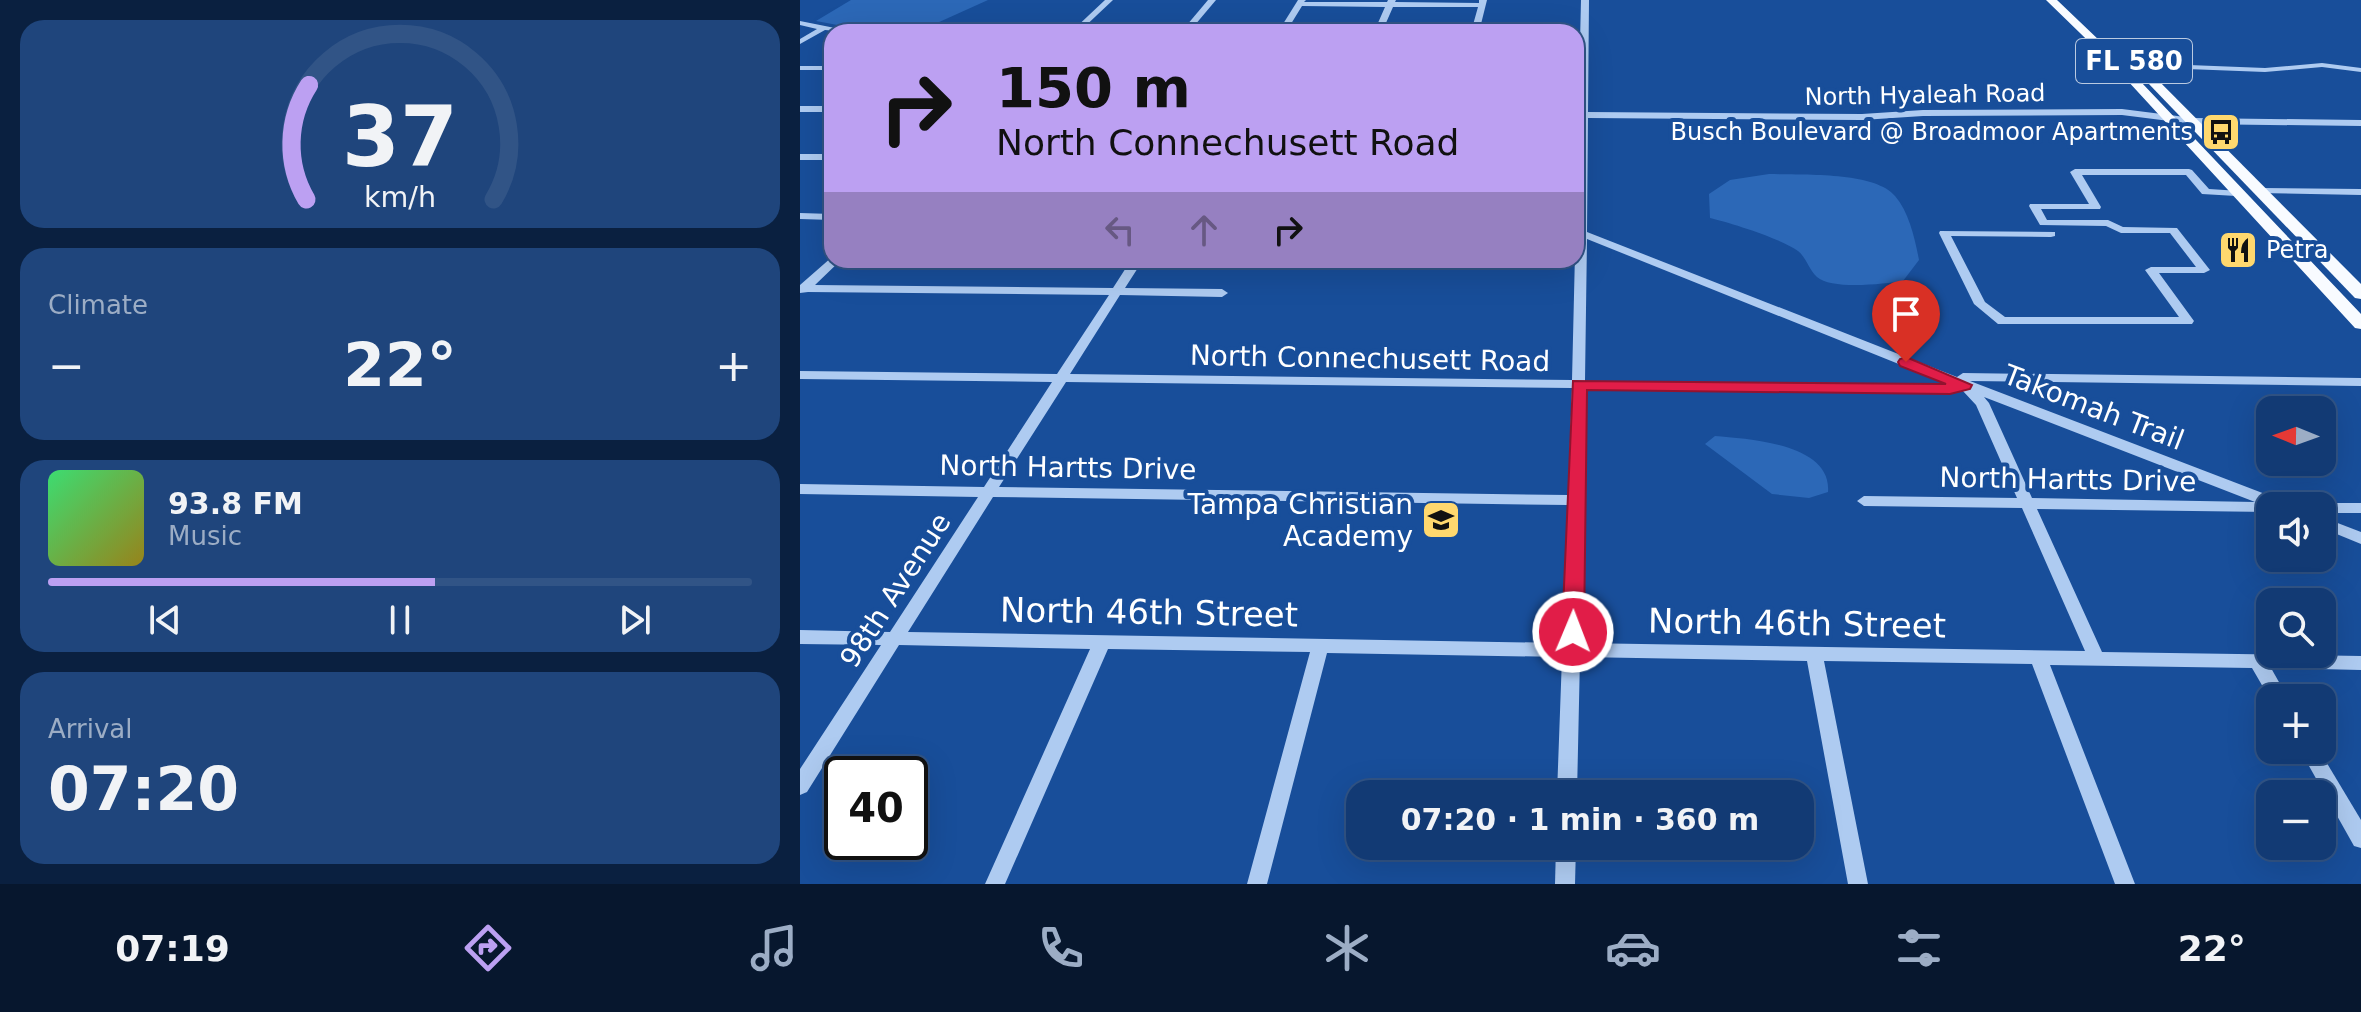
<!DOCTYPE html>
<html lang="en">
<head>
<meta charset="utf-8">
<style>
	:root { --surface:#123a74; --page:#1f457c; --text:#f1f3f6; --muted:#9cadc5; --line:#315486; --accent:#bca0f2 }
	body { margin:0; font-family:"DejaVu Sans",sans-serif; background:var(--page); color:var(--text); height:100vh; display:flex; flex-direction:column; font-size:30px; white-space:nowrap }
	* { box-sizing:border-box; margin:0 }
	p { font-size:26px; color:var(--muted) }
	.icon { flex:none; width:44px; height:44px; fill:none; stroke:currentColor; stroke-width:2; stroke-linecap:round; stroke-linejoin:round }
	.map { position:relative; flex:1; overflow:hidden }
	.drawer { display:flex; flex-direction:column; gap:20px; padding:20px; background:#0a2040; width:800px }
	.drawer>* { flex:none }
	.hud { position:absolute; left:24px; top:24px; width:760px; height:244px; border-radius:24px; box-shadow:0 8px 32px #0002,0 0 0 2px var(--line); background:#bca0f2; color:#111; overflow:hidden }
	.needle { width:52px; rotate:271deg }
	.tools { position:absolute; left:1456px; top:396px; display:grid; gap:16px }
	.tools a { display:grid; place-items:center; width:80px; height:80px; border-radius:16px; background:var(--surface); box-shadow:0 8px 32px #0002,0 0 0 2px var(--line); font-size:40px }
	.speed { position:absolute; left:24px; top:756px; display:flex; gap:16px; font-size:40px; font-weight:700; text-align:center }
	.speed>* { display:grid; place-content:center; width:104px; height:104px; border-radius:50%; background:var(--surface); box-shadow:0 8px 32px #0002,0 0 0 2px var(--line); line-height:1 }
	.speed .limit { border:4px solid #111; border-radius:12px; background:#fff; color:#111 }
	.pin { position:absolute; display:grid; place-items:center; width:68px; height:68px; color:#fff; margin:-82px -34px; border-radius:50% 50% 50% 0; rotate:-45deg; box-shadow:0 0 8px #0007 }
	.pin .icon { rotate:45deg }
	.me { position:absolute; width:88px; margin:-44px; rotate:1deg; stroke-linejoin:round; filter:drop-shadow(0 0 6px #0008) }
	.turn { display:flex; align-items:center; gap:28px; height:168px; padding:0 40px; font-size:36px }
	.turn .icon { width:104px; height:104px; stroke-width:2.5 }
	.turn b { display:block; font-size:56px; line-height:68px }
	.lanes { display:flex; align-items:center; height:76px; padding:0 40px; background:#0003; justify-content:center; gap:40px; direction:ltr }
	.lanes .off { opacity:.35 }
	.big { font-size:60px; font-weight:800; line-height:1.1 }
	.drawer .tile { flex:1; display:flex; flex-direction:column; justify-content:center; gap:12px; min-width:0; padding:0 28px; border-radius:24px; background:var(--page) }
	.drawer .dial { align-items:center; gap:0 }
	.dial svg { height:208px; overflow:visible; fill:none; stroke:var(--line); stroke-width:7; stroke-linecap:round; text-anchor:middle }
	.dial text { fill:var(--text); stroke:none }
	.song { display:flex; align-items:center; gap:24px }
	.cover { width:96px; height:96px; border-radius:12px; background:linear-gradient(135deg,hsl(140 70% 55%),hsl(50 70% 35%)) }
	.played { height:8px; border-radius:4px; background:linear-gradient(90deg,var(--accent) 55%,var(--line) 55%) }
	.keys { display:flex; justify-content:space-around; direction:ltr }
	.heat { display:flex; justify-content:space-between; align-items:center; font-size:44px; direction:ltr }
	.trip { position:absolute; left:546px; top:780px; width:468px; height:80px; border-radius:24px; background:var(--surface); box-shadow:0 8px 32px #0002,0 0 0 2px var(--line); font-weight:800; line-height:80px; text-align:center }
	.tab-bar { display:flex; height:128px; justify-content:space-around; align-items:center; background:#07172e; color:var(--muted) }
	.tab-bar .icon { width:56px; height:56px }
	.tab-bar .selected { color:var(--accent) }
	.tab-bar b { font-size:36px; color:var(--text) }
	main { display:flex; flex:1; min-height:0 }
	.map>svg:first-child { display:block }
	.green { fill:#2c68b7 }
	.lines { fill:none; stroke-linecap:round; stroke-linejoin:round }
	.minor { fill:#aecbf1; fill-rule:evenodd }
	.major { fill:#f8fbff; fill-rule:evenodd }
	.route { fill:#e11d48; stroke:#92132f; stroke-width:2 }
	.labels { text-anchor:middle; stroke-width:8; stroke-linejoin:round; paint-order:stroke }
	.far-street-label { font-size:24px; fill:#fff; stroke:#184e9a }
	.far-poi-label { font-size:24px; fill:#fff; stroke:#184e9a; text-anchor:end }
	.shield { fill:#184e9a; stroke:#bacae1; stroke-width:2 }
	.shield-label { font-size:26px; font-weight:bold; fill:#fff }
	.street-label { font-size:28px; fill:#fff; stroke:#184e9a }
	.poi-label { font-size:28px; fill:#fff; stroke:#184e9a; text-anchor:end }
	.near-street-label { font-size:34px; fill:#fff; stroke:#184e9a }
</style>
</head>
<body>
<main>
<section class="drawer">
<div class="tile dial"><svg viewBox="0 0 100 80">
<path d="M14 69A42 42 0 1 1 86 69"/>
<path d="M14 69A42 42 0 0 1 15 25" stroke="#bca0f2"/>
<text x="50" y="56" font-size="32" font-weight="700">37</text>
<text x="50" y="72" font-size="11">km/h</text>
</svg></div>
<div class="tile"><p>Climate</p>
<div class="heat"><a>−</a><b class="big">22°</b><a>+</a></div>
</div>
<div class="tile">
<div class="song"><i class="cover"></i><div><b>93.8 FM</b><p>Music</p></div></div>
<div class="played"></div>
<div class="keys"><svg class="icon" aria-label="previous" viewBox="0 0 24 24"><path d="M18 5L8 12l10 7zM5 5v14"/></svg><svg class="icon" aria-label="pause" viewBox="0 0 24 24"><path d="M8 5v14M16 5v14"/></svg><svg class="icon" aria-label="next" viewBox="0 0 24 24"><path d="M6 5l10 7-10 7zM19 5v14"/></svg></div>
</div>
<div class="tile"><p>Arrival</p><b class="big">07:20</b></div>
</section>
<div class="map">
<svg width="1561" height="884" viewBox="0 0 1561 884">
	<rect width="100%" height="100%" fill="#184e9a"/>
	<g class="green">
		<polygon points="51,0 188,0 117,32 75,32 16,21"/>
		<path d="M 969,174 C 999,175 1075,171 1095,196 C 1109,212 1115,239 1119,260 L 1103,281 C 1084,284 1031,290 1017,277 C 1009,270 1006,257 998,251 C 982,239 931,223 910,218 L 909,194 L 930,180 Z"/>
		<path d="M 915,436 C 950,439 1032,444 1028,492 L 1009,498 L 972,494 L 905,444 Z"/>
	</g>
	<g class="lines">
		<g class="minor">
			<polygon points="305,0 313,0 279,32 271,32"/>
			<polygon points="408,0 416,0 389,32 381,32"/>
			<polygon points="498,0 506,0 504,2 587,2 588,0 596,0 595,2 679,3 679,0 687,0 679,32 671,32 678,7 593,7 582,32 574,32 585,7 502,6 486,32 478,32"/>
			<path d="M 781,0 L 789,0 L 788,112 L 1062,114 L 1123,110 L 1322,109 L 1393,118 L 1561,120 L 1561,126 L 1393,124 L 1322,115 L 1123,116 L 1062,120 L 788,118 L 787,232 L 1157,377 L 1163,373 L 1561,378 L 1561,386 L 1170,381 L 1486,502 L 1488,506 L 1470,506 L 1470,512 L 1237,509 L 1302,652 L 1561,656 L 1561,670 L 1471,668 L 1488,698 L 1470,699 L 1452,668 L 1250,665 L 1335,884 L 1315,884 L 1232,664 L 1024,661 L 1068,884 L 1048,884 L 1007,661 L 780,657 L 777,794 L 757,794 L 762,657 L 527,653 L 467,884 L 447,884 L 510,652 L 308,649 L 205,884 L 185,884 L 290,649 L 99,645 L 7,792 L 0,795 L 0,769 L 81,645 L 0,644 L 0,630 L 90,632 L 178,497 L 0,494 L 0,484 L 184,487 L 252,382 L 0,379 L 0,371 L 257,374 L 309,295 L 8,292 L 0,293 L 0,285 L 32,257 L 32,260 L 41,260 L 15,285 L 313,288 L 331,260 L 343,260 L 325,288 L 422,289 L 428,293 L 422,297 L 320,295 L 270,374 L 772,380 ZM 787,239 L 1151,385 L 785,381 ZM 266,382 L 772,388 L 768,495 L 199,487 ZM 785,389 L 1150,393 L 1162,390 L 1176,405 L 1217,498 L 1064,496 L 1057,501 L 1064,506 L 1222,508 L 1285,651 L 780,643 ZM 1184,397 L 1455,502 L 1232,498 L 1189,403 ZM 193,497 L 768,505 L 763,643 L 108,632 Z"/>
			<polygon points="0,21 45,30 49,32 25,30 0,44 0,39 17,29 0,25"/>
			<polygon points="1338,63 1465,68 1522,63 1561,68 1561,72 1522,67 1465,72 1335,67 1335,63"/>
			<rect x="0" y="66" width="32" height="4"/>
			<rect x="0" y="106" width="32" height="6"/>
			<rect x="0" y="154" width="32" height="6"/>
			<polygon points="1275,169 1389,169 1392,170 1409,189 1440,191 1440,195 1436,196 1402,194 1386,175 1282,175 1301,207 1300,209 1241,209 1247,220 1308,220 1323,227 1377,228 1410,270 1404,273 1359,273 1394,321 1392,324 1198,324 1174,304 1139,233 1140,231 1255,232 1255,236 1251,237 1151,236 1185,302 1205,317 1379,317 1345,270 1351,267 1396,267 1370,233 1321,233 1306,226 1240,225 1229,206 1230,204 1289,204 1270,172"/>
			<polygon points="1462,188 1561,189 1561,195 1458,193 1458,189"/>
			<polygon points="0,213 32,214 32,220 0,219"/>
			<polygon points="1522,503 1561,503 1561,513 1522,513 1522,506 1516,506"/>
			<polygon points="1522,517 1561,532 1561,544 1522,528"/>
			<polygon points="1500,750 1519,750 1561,820 1561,848 1554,846"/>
			<polygon points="756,846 776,846 775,884 755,884"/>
		</g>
		<g class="major">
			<polygon points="1246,0 1257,0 1323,63 1561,314 1561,329 1555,328 1315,67"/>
			<polygon points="1322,52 1330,52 1561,284 1561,299 1555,298 1322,56"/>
		</g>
	</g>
	<polygon class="route" points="1106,357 1172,385 1170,389 1150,394 787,390 784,632 781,638 773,640 765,638 762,632 773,381 1146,384 1100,366 1098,362 1100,359"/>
	<defs>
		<g id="bus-square" transform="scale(2)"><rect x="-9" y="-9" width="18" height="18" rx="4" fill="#ffd86e" stroke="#184e9a"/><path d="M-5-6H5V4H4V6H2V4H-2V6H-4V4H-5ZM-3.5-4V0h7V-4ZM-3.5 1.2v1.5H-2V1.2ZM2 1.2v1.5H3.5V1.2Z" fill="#111"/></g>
		<g id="restaurant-square" transform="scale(2)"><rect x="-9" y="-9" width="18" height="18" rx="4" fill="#ffd86e" stroke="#184e9a"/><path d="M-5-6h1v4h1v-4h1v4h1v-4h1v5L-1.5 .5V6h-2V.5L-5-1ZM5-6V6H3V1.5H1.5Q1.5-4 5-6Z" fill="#111"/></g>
		<g id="school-square" transform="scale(2)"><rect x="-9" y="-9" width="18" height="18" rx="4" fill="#ffd86e" stroke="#184e9a"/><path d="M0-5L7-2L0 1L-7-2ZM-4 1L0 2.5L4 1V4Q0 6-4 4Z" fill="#111"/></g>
	</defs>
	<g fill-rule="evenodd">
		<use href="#bus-square" x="1421" y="132"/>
		<use href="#restaurant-square" x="1438" y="250"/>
		<use href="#school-square" x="641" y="520"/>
	</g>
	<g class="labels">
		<g class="far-street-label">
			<text transform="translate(1125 95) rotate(-1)" y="8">North Hyaleah Road</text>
		</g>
		<g class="far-poi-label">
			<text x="1393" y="140">Busch Boulevard @ Broadmoor Apartments</text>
			<text x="1466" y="258" text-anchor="start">Petra</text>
		</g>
		<rect class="shield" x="1276" y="39" width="116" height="44" rx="6"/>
		<g class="shield-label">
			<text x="1334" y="70">FL 580</text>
		</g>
		<g class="street-label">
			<text transform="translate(570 358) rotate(1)" y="10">North Connechusett Road</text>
			<text transform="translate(1294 407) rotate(21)" y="10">Takomah Trail</text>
			<text transform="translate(268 467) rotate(1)" y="10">North Hartts Drive</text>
			<text transform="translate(1268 479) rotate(1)" y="10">North Hartts Drive</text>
			<text transform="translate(95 590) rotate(-57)" y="10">98th Avenue</text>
		</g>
		<g class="poi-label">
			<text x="613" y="514">Tampa Christian<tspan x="613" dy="32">Academy</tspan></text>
		</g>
		<g class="near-street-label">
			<text transform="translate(349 612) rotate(1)" y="12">North 46th Street</text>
			<text transform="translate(997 623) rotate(1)" y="12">North 46th Street</text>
		</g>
	</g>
</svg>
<div class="tools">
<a><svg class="needle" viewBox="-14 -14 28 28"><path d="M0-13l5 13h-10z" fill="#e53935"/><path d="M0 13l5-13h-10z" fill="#9cadc5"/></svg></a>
<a><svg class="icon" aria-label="sound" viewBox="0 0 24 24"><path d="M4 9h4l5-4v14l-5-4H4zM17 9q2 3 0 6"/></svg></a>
<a><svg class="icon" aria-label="search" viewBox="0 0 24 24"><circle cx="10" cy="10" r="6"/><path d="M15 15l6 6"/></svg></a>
<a>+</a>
<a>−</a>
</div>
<div class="speed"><div class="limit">40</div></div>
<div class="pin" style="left:1106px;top:362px;background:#d93025"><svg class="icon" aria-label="arrive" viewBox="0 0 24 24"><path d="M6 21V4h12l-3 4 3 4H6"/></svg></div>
<svg class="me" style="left:773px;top:632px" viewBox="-20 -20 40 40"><circle r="17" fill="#e11d48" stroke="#fff" stroke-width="3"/><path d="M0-11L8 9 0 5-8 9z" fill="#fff"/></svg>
<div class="trip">07:20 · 1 min · 360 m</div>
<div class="hud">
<div class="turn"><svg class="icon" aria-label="right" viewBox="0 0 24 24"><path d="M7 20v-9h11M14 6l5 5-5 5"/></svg><div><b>150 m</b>North Connechusett Road</div></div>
<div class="lanes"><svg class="icon off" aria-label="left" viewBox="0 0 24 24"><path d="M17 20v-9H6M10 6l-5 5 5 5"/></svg><svg class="icon off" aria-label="ahead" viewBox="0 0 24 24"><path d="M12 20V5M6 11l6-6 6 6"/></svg><svg class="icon" aria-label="right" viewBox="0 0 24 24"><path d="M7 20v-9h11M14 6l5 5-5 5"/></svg></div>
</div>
</div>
</main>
<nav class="tab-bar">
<b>07:19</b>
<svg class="icon selected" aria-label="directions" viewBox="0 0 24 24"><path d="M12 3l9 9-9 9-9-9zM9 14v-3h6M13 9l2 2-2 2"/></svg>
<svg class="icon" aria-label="music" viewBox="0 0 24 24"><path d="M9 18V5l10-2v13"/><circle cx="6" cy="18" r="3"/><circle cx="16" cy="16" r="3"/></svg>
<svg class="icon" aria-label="phone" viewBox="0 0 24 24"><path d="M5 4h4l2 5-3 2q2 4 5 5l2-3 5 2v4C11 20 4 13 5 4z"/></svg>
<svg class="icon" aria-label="climate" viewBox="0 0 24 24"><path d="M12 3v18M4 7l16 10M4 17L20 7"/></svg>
<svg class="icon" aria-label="car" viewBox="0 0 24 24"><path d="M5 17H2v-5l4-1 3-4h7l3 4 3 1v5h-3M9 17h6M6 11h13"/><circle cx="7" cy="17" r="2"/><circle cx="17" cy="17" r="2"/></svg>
<svg class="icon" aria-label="filters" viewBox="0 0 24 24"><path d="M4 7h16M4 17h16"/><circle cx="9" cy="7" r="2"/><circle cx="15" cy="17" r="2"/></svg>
<b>22°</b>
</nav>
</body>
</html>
